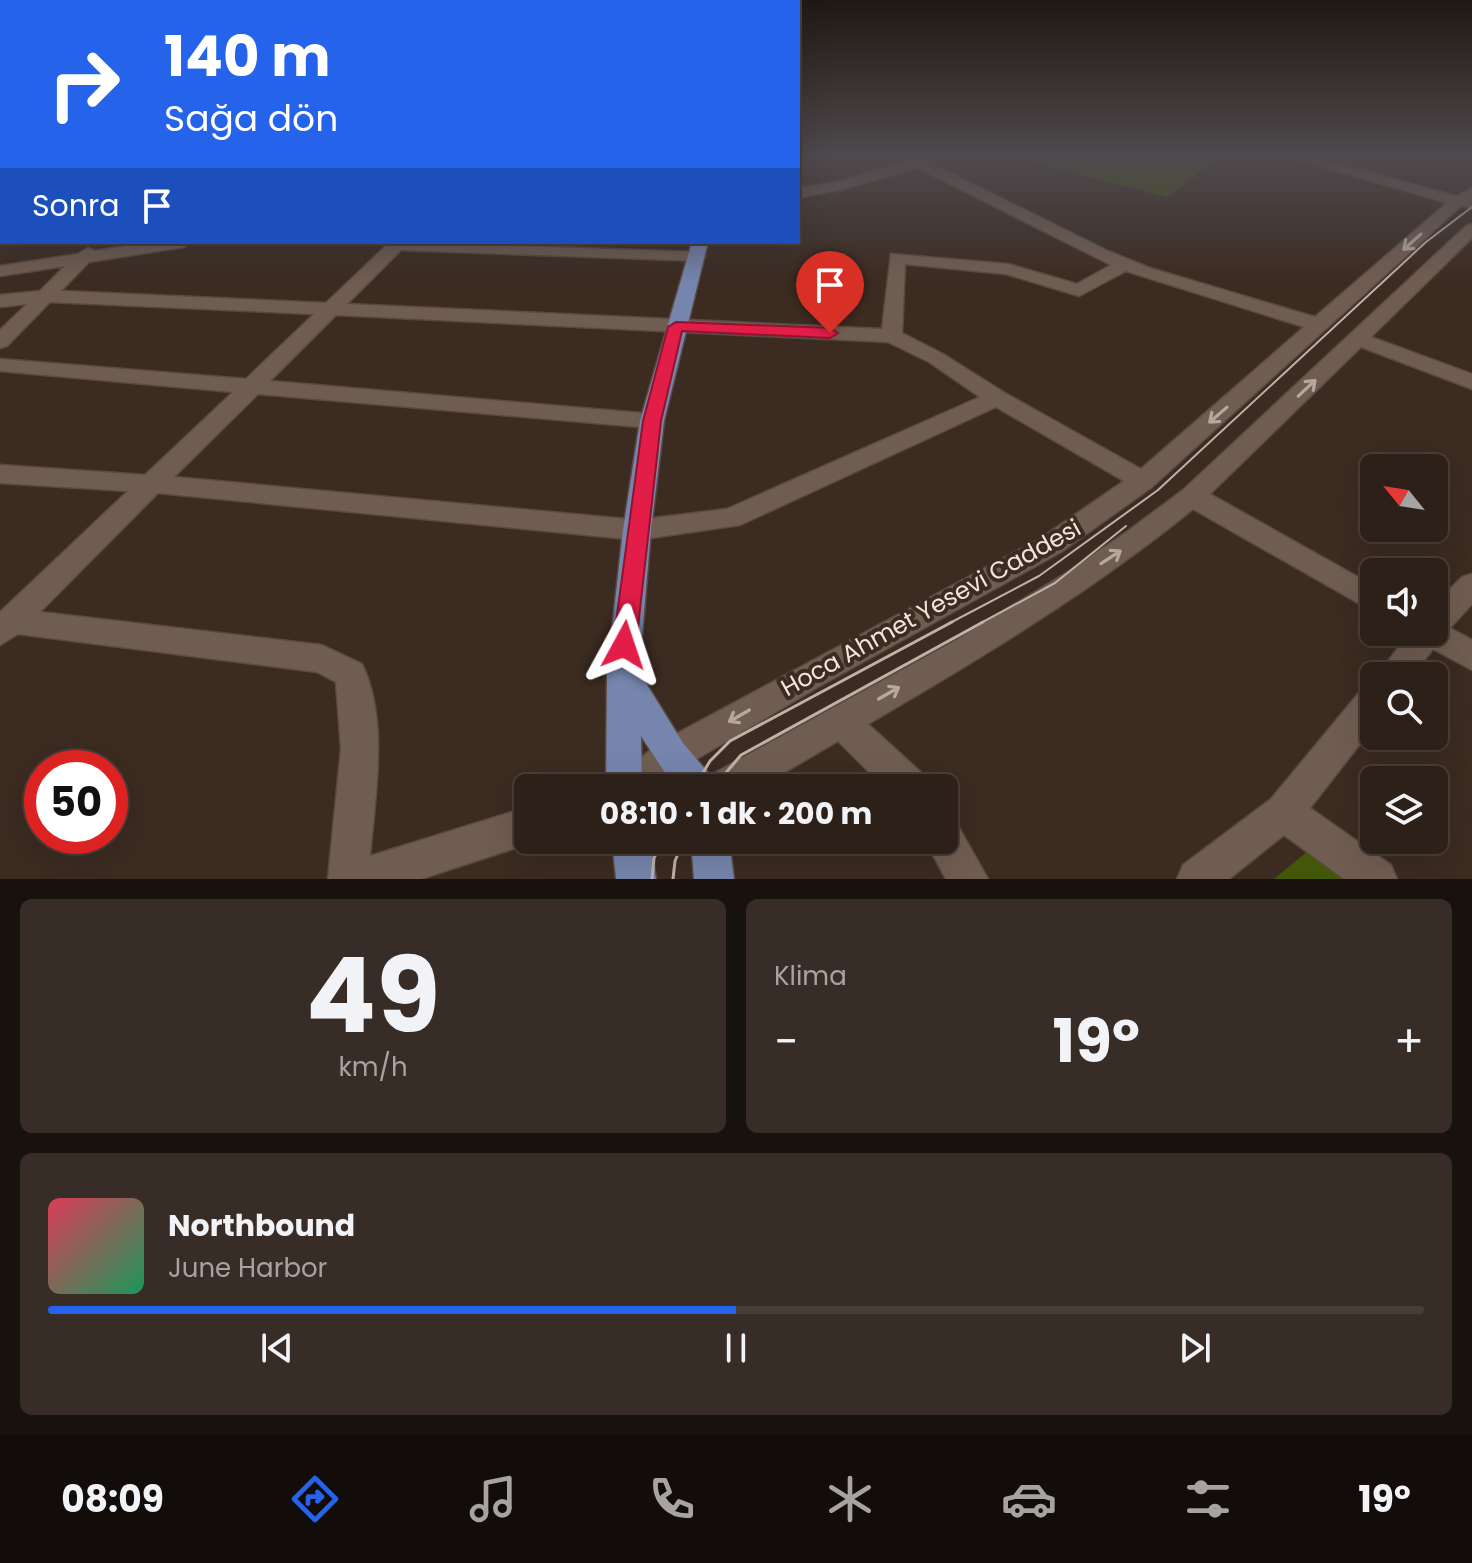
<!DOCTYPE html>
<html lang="tr">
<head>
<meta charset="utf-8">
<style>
	:root { --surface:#2c2019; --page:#382d26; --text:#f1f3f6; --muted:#a6a3a2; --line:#483e38; --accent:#2563eb }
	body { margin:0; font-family:Poppins,sans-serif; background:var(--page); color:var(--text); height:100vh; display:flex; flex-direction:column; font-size:30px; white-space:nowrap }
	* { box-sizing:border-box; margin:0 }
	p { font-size:26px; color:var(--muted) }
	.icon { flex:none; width:44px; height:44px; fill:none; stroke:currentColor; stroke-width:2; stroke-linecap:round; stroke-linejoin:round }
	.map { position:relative; height:879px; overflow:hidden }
	.sheet { display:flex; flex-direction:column; gap:20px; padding:20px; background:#18120e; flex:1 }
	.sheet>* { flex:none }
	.top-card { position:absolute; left:0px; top:0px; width:800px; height:244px; box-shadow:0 8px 32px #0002,0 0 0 2px var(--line); background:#2563eb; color:#fff; overflow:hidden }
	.needle { width:52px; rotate:300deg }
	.tools { position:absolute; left:1360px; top:454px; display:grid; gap:16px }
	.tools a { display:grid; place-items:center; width:88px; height:88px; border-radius:12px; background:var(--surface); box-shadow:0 8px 32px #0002,0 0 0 2px var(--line); font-size:40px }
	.speed { position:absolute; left:24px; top:750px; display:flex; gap:16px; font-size:40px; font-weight:700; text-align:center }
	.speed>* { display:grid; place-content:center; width:104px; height:104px; border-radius:50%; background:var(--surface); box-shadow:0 8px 32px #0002,0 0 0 2px var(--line); line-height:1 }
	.speed .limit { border:12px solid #d22; background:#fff; color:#111 }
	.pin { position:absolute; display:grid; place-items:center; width:68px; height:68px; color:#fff; margin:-82px -34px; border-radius:50% 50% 50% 0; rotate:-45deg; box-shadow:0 0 8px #0007 }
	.pin .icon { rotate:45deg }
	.me { position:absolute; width:88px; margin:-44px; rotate:5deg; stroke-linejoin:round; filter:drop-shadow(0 0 6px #0008) }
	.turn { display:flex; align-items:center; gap:28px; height:168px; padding:0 32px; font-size:36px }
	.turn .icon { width:104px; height:104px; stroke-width:2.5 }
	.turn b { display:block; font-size:56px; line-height:68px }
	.then { display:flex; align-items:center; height:76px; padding:0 32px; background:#0003; gap:16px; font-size:30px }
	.big { font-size:60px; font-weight:700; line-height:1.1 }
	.sheet .card { flex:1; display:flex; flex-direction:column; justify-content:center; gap:12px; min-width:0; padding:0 28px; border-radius:12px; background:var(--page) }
	.sheet .dial { align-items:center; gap:0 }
	.dial b { font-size:104px; line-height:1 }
	.song { display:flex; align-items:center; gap:24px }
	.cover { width:96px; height:96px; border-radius:12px; background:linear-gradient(135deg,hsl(350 70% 55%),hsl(150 70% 35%)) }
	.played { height:8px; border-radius:4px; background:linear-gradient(90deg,var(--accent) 50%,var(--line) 50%) }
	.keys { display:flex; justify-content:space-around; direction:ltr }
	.heat { display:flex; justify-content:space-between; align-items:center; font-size:44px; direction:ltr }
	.sheet .tiles { flex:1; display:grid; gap:20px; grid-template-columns:1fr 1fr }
	.card:last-child { grid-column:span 2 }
	.trip { position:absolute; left:514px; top:774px; width:444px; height:80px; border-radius:12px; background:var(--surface); box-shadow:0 8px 32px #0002,0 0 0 2px var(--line); font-weight:700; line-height:80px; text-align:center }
	.dock { display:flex; height:128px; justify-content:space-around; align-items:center; background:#120d0a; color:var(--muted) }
	.dock .icon { width:56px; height:56px }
	.dock .active { color:var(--accent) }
	.dock b { font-size:36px; color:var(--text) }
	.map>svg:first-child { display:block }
	.green { fill:#43570b }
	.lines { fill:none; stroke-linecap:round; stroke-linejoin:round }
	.minor-casing { stroke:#584a41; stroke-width:3 }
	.major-casing { stroke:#584a41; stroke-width:3 }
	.highway-casing { stroke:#584a41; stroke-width:3 }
	.minor { fill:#705d52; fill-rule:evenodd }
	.major { fill:#7685ad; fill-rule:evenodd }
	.highway { fill:#7aa0e9; fill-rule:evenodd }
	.tram-far1 { stroke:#bdb1aa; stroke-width:2 }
	.tram { stroke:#bdb1aa; stroke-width:3 }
	.oneway { stroke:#b6a8a0 }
	.route { fill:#e11d48; stroke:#92132f; stroke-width:2 }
	.labels { text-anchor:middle; stroke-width:8; stroke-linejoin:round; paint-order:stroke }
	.street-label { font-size:24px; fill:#f0e5df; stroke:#3b2b21 }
</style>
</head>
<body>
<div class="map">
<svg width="1472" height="879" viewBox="0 0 1472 879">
	<rect width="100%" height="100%" fill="#3b2b21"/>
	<g class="green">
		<polygon points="1022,159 1217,159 1167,197"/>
		<polygon points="1309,850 1348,879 1274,879"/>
	</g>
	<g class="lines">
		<g class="minor-casing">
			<g id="minor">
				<path d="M 904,159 L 933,159 L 932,164 L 1108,251 L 1150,268 L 1315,317 L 1447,203 L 1296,159 L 1319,159 L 1456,196 L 1472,188 L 1472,208 L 1461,206 L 1152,487 L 1061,552 L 818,687 L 683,767 L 660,788 L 615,788 L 620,775 L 659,743 L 1041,538 L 1124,481 L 996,407 L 740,525 L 637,540 L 158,493 L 40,612 L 322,645 L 362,664 C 389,720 375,796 370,856 L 528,807 L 528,840 L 540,840 L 421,879 L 328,879 L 341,749 L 336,682 L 317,672 L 18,634 L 0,645 L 0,612 L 128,491 L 0,483 L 0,465 L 145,475 L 233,392 L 0,371 L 0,359 L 246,379 L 314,314 L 50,302 L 7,346 L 0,348 L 0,330 L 27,304 L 0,307 L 0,295 L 40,291 L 65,266 L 0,276 L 0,266 L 78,254 L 88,248 L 95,251 L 151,242 L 192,242 L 184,247 L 89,262 L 61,291 L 326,303 L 390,242 L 696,252 L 705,257 L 702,261 L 401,250 L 347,304 L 882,329 L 891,254 L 1008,264 L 1077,284 L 1111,265 L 918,168 L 839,190 L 798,198 L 798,188 L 837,182 L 907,162 ZM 905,264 L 1006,274 L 1079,296 L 1126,271 L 1304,327 L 1141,469 L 1005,393 L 943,354 L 902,333 ZM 336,315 L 888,342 L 929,362 L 980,397 L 727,509 L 637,520 L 174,477 L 258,394 L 652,428 L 660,426 L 664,421 L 660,416 L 652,414 L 270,381 Z"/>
				<rect x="0" y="197" width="2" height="10"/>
				<path d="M 1472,224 L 1472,238 L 1371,337 L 1472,374 L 1472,389 L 1361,347 L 1210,494 L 1374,586 L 1374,612 L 1193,509 C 1092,591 981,658 868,724 L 924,775 L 929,788 L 885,788 L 838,741 L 758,788 L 706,788 L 711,775 L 953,642 L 1071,570 L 1128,531 L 1183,490 L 1466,226 Z"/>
				<polygon points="1472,574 1472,604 1450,628 1472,640 1472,670 1433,649 1412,676 1377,676 1410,632 1434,632 1434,605 1462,577"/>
				<polygon points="1374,685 1374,726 1310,808 1391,865 1397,879 1344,879 1284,835 1229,879 1177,879 1183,865 1271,799 1362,689"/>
				<polygon points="944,821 958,826 988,879 946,879 925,840 944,840"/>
			</g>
		</g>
		<g class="major-casing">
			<g id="major">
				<polygon points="692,242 708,242 664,421 651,530 639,672 683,743 710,775 715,788 675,788 641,736 642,788 606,788 607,674 623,530 640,421"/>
				<polygon points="612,840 650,840 656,879 616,879"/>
				<polygon points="691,840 729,840 734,879 694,879"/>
			</g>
		</g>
		<g class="highway-casing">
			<rect id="highway" x="0" y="175" width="2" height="8"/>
		</g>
		<use href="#minor" class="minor"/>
		<use href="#major" class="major"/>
		<use href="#highway" class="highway"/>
		<g class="tram-far1">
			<polyline points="948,624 1039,576 1158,490 1426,242 1472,207"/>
			<polyline points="979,624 1055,583 1126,526"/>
		</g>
		<g class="tram">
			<polyline points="694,788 710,761 730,741 952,622"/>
			<polyline points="713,788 741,755 983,622"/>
			<polyline points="652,879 654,858 663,840"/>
			<polyline points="673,879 675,861 684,840"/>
		</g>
	</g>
	<defs><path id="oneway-shaft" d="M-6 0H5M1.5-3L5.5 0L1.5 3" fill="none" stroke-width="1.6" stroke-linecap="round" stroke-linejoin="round" transform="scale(2)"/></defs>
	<g class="oneway">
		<use href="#oneway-shaft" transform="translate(1412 242) rotate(138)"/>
		<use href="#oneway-shaft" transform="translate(1307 388) rotate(-43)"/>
		<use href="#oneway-shaft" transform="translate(1218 415) rotate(139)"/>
		<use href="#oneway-shaft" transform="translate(1111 557) rotate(-33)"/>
		<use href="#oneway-shaft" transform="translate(889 693) rotate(-30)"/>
		<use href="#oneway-shaft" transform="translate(739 716) rotate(150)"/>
	</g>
	<linearGradient id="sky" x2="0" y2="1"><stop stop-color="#201812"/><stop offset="0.56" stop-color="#4f4a4e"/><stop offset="1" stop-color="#4f4a4e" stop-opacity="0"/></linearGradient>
	<rect width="1472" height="282" fill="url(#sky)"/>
	<polygon class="route" points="676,322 830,328 838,333 830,338 682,331 661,421 636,645 633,652 624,655 616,652 613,645 643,421 668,327"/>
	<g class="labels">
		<g class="street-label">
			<text transform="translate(931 608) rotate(-29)" y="8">Hoca Ahmet Yesevi Caddesi</text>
		</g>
	</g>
</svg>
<div class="tools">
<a><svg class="needle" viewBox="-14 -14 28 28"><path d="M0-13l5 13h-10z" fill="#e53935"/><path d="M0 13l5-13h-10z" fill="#a6a3a2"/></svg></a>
<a><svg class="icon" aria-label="sound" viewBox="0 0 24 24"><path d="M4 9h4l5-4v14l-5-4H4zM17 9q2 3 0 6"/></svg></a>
<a><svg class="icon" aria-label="search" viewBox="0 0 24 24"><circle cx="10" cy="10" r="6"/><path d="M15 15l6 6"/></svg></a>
<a><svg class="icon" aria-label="layers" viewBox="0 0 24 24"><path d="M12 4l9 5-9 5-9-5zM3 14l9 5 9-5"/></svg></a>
</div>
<div class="speed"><div class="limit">50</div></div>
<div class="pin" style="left:830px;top:333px;background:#d93025"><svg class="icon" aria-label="arrive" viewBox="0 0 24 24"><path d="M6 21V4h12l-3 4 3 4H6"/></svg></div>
<svg class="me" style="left:624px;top:645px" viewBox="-20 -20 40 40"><path d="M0-17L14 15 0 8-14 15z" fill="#e11d48" stroke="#fff" stroke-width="4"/></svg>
<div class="trip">08:10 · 1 dk · 200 m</div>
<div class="top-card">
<div class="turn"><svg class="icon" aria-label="right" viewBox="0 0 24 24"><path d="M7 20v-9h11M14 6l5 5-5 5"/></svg><div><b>140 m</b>Sağa dön</div></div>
<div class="then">Sonra<svg class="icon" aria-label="arrive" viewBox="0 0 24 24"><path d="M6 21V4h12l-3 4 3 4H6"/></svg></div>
</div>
</div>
<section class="sheet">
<div class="tiles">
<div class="card dial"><b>49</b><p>km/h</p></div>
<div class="card"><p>Klima</p>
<div class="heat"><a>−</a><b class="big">19°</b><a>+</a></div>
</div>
<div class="card">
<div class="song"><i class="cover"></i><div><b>Northbound</b><p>June Harbor</p></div></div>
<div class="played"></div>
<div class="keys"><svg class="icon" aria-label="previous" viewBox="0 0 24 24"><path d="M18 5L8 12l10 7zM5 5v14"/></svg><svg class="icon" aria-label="pause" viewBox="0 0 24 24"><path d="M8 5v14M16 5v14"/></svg><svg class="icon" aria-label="next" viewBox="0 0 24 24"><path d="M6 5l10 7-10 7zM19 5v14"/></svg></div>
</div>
</div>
</section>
<nav class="dock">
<b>08:09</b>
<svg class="icon active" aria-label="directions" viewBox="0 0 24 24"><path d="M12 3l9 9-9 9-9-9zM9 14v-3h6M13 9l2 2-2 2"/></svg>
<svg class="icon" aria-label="music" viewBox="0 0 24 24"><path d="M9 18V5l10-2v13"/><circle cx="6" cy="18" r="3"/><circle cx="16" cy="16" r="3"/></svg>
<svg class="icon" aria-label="phone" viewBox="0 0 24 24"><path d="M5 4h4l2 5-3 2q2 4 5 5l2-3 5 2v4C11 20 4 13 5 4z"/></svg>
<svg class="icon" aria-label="climate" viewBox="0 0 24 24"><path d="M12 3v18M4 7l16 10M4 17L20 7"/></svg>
<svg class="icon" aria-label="car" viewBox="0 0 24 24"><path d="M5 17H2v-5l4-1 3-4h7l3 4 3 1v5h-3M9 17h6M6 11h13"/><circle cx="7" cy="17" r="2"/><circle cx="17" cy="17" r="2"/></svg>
<svg class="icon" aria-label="filters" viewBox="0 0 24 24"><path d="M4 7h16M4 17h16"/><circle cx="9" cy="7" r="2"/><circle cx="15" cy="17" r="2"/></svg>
<b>19°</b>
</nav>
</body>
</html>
